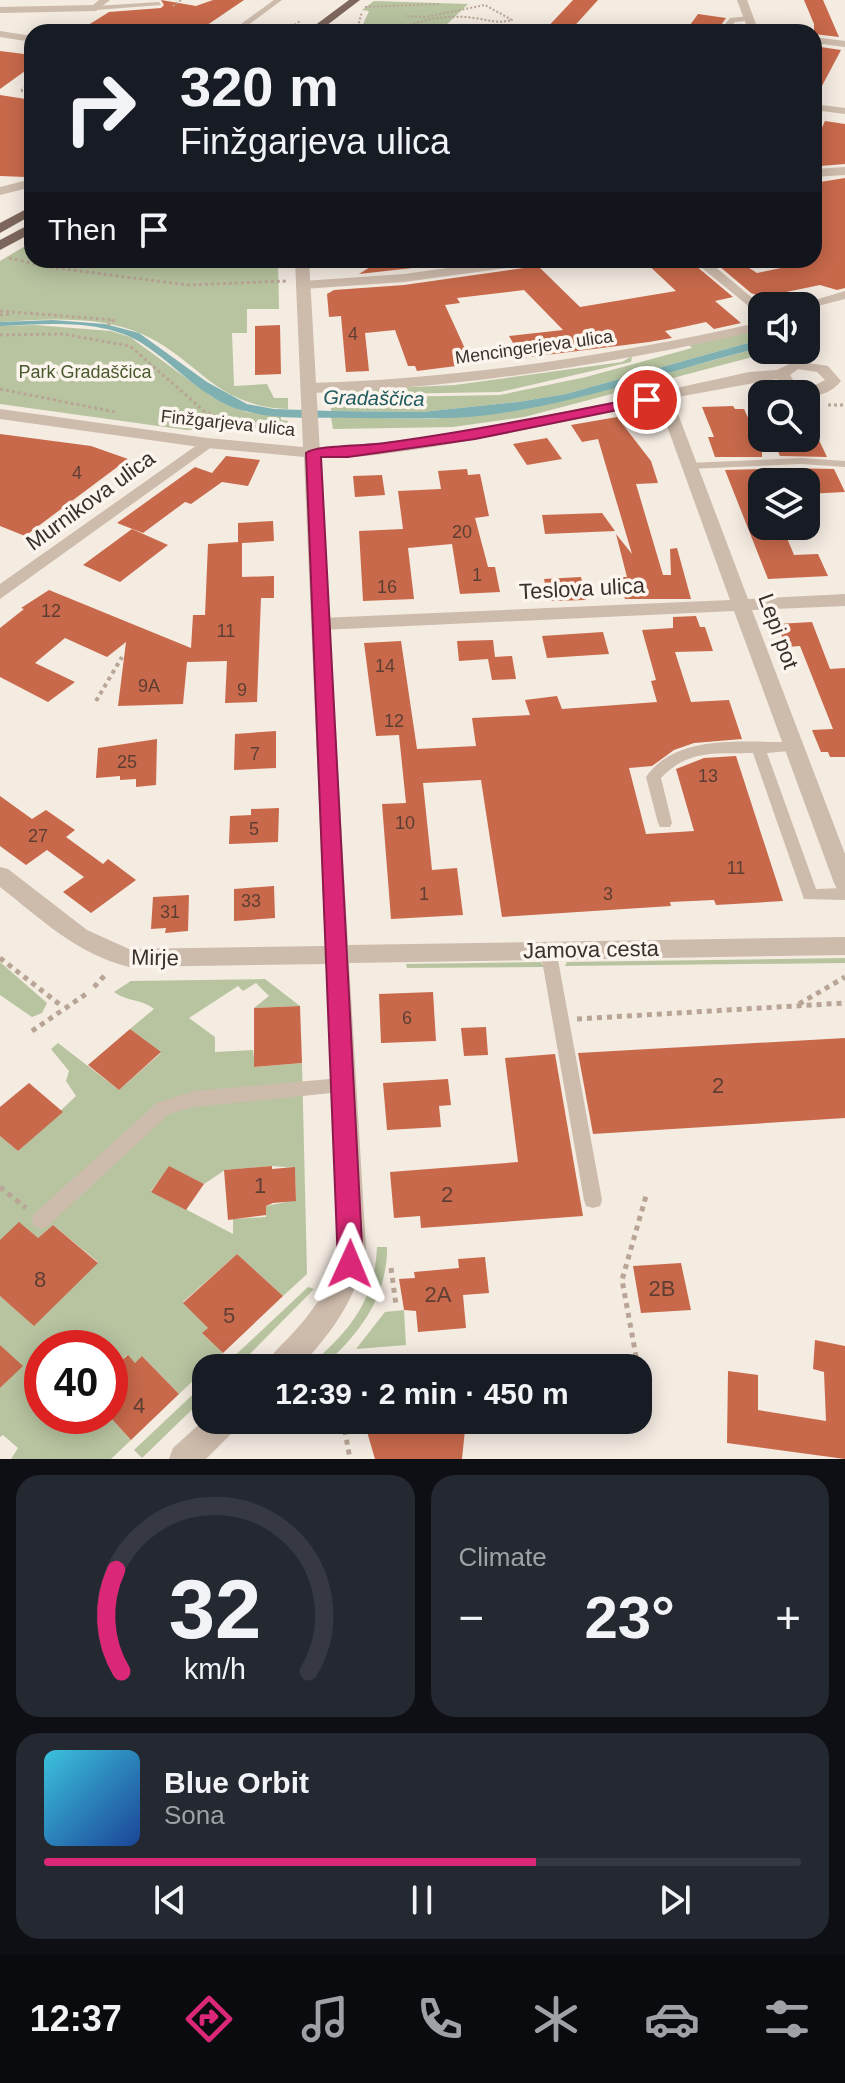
<!DOCTYPE html>
<html lang="en">
<head>
<meta charset="utf-8">
<style>
	:root { --surface:#171b24; --page:#242831; --text:#f1f3f6; --muted:#9ea1a6; --line:#363941; --accent:#db2777 }
	body { margin:0; font-family:Helvetica,sans-serif; background:var(--page); color:var(--text); height:100vh; display:flex; flex-direction:column; font-size:30px; white-space:nowrap }
	* { box-sizing:border-box; margin:0 }
	p { font-size:26px; color:var(--muted) }
	.icon { flex:none; width:44px; height:44px; fill:none; stroke:currentColor; stroke-width:2; stroke-linecap:round; stroke-linejoin:round }
	.map { position:relative; height:1459px; overflow:hidden }
	.drawer { display:flex; flex-direction:column; gap:16px; padding:16px; background:#0d0f14; flex:1 }
	.drawer>* { flex:none }
	.banner { position:absolute; left:24px; top:24px; width:798px; height:244px; border-radius:24px; box-shadow:0 4px 20px #0003; background:#171b24; color:var(--text); overflow:hidden }
	.fabs { position:absolute; left:748px; top:292px; display:grid; gap:16px }
	.fabs a { display:grid; place-items:center; width:72px; height:72px; border-radius:16px; background:var(--surface); box-shadow:0 4px 20px #0003; font-size:40px }
	.speed { position:absolute; left:24px; top:1330px; display:flex; gap:16px; font-size:40px; font-weight:700; text-align:center }
	.speed>* { display:grid; place-content:center; width:104px; height:104px; border-radius:50%; background:var(--surface); box-shadow:0 4px 20px #0003; line-height:1 }
	.speed .limit { border:12px solid #d22; background:#fff; color:#111 }
	.pin { position:absolute; display:grid; place-items:center; width:68px; height:68px; color:#fff; margin:-34px; border:4px solid #fff; border-radius:50%; box-shadow:0 2px 8px #0007 }
	.me { position:absolute; width:88px; margin:-44px; rotate:1deg; stroke-linejoin:round; filter:drop-shadow(0 0 6px #0008) }
	.turn { display:flex; align-items:center; gap:28px; height:168px; padding:0 24px; font-size:36px }
	.turn .icon { width:104px; height:104px; stroke-width:2.5 }
	.turn b { display:block; font-size:56px; line-height:68px }
	.then { display:flex; align-items:center; height:76px; padding:0 24px; background:#0003; gap:16px; font-size:30px }
	.big { font-size:60px; font-weight:800; line-height:1.1 }
	.drawer .card { flex:1; display:flex; flex-direction:column; justify-content:center; gap:12px; min-width:0; padding:0 28px; border-radius:24px; background:var(--page) }
	.drawer .dial { align-items:center; gap:0 }
	.dial svg { height:208px; overflow:visible; fill:none; stroke:var(--line); stroke-width:7; stroke-linecap:round; text-anchor:middle }
	.dial text { fill:var(--text); stroke:none }
	.song { display:flex; align-items:center; gap:24px }
	.cover { width:96px; height:96px; border-radius:12px; background:linear-gradient(135deg,hsl(190 70% 55%),hsl(220 70% 35%)) }
	.played { height:8px; border-radius:4px; background:linear-gradient(90deg,var(--accent) 65%,var(--line) 65%) }
	.keys { display:flex; justify-content:space-around; direction:ltr }
	.heat { display:flex; justify-content:space-between; align-items:center; font-size:44px; direction:ltr }
	.drawer .tiles { flex:1; display:grid; gap:16px; grid-template-columns:1fr 1fr }
	.card:last-child { grid-column:span 2 }
	.trip { position:absolute; left:192px; top:1354px; width:460px; height:80px; border-radius:24px; background:var(--surface); box-shadow:0 4px 20px #0003; font-weight:800; line-height:80px; text-align:center }
	.dock { display:flex; height:128px; justify-content:space-around; align-items:center; background:#090b0e; color:var(--muted) }
	.dock .icon { width:56px; height:56px }
	.dock .active { color:var(--accent) }
	.dock b { font-size:36px; color:var(--text) }
	.map>svg:first-child { display:block }
	.green { fill:#b8c4a0; fill-rule:evenodd }
	.water { fill:#7fb0b2 }
	.building { fill:#c8694b }
	.lines { fill:none; stroke-linecap:round; stroke-linejoin:round }
	.path-far3 { stroke:#b9a596; stroke-width:2; stroke-dasharray:2 2; stroke-linecap:butt }
	.path-far2 { stroke:#b9a596; stroke-width:3; stroke-dasharray:3 3; stroke-linecap:butt }
	.path-far1 { stroke:#b9a596; stroke-width:4; stroke-dasharray:4 4; stroke-linecap:butt }
	.path { stroke:#b9a596; stroke-width:5; stroke-dasharray:5 5; stroke-linecap:butt }
	.service { fill:#cdbbac; fill-rule:evenodd }
	.minor { fill:#cdbbac; fill-rule:evenodd }
	.tertiary { fill:#cdbbac; fill-rule:evenodd }
	.primary { fill:#7d675c; fill-rule:evenodd }
	.route { fill:#db2777; stroke:#8e194d; stroke-width:2 }
	.labels { text-anchor:middle; stroke-width:7; stroke-linejoin:round; paint-order:stroke }
	.number-label { font-size:18px; fill:#5e3e33 }
	.far-street-label { font-size:18px; fill:#3b302b; stroke:#fbf5ee }
	.far-park-label { font-size:18px; fill:#4a5a2e; stroke:#fbf5ee }
	.far-water-label { font-size:20px; font-style:italic; fill:#1f5a5e; stroke:#fbf5ee }
	.street-label { font-size:22px; fill:#3b302b; stroke:#fbf5ee }
	.near-number-label { font-size:22px; fill:#5e3e33 }
</style>
</head>
<body>
<div class="map">
<svg width="845" height="1459" viewBox="0 0 845 1459">
	<rect width="100%" height="100%" fill="#f4ebe1"/>
	<g class="green">
		<polygon points="374,1 468,4 439,32 360,31 369,11 362,10"/>
		<path d="M 32,242 L 32,260 L 278,260 L 279,309 L 247,309 L 247,333 L 232,333 L 234,386 L 267,384 L 274,398 L 288,398 L 288,409 C 213,406 200,360 142,334 C 100,315 45,319 0,322 L 0,261 Z"/>
		<polygon points="35,325 111,331 130,337 212,397 246,412 281,416 281,420 288,421 289,429 187,430 0,404 0,326"/>
		<polygon points="760,330 762,339 566,394 518,402 422,412 331,411 331,398 500,395 586,377 692,348 689,345"/>
		<polygon points="762,347 762,350 779,350 524,417 453,427 333,429 331,417 430,419 502,413 583,396"/>
		<polygon points="632,356 631,362 500,392 331,395 331,391 455,385 622,362"/>
		<polygon points="845,958 845,963 565,966 567,962"/>
		<polygon points="0,962 47,1003 42,1013 32,1017 0,995"/>
		<polygon points="541,962 544,967 407,968 406,964"/>
		<path d="M 265,979 L 300,1006 L 254,1008 L 269,996 L 256,983 L 243,991 L 238,986 L 189,1018 L 215,1037 L 215,1052 L 253,1050 L 255,1067 L 302,1063 L 307,1274 L 283,1296 L 237,1254 L 183,1302 L 208,1328 L 203,1334 L 223,1353 L 179,1394 L 143,1357 L 135,1363 L 127,1355 L 110,1370 L 110,1348 L 42,1348 L 42,1416 L 109,1416 L 131,1440 L 111,1459 L 11,1459 L 18,1448 L 3,1435 L 0,1437 L 0,1388 L 22,1366 L 0,1345 L 0,1296 L 34,1325 L 98,1262 L 53,1225 L 38,1238 L 0,1240 L 0,1136 L 18,1151 L 76,1096 L 66,1081 L 69,1071 L 51,1049 L 58,1043 L 119,1090 L 161,1053 L 130,1029 L 154,1009 C 142,999 128,1002 114,992 L 131,981 ZM 272,1166 L 295,1168 L 296,1200 L 266,1206 L 266,1217 L 233,1219 L 233,1234 L 151,1191 L 169,1167 L 204,1184 L 225,1170 Z"/>
		<path d="M 377,1247 L 387,1247 L 387,1254 C 384,1303 358,1334 324,1366 L 318,1358 C 354,1326 375,1296 377,1247 Z"/>
		<polygon points="308,1287 314,1289 236,1368 226,1364"/>
		<polygon points="404,1310 406,1345 356,1349 385,1312"/>
		<polygon points="206,1382 206,1396 142,1458 134,1450"/>
	</g>
	<path class="water" d="M 53,320 L 105,324 L 139,333 L 207,382 L 247,404 L 274,409 L 331,411 L 422,412 L 518,402 L 566,394 L 762,339 L 762,347 C 676,369 591,399 503,413 C 453,421 402,418 352,418 C 318,417 282,420 249,412 C 205,403 179,367 143,344 C 104,318 44,324 0,326 L 0,322 Z"/>
	<g class="building">
		<polygon points="161,0 196,6 213,0 244,0 197,32 77,32 109,12 161,8 164,5"/>
		<polygon points="573,0 598,0 569,32 543,32"/>
		<polygon points="804,0 823,0 839,37 814,34 814,24"/>
		<polygon points="698,14 726,18 716,32 685,32"/>
		<polygon points="814,46 841,50 814,101"/>
		<polygon points="0,51 32,55 32,66 0,89"/>
		<polygon points="0,95 32,100 32,173 26,177 0,176"/>
		<polygon points="825,121 845,124 845,164 820,166 814,160 814,145"/>
		<polygon points="845,178 845,288 837,290 820,285 762,297 751,293 712,260 737,260 757,273 814,261 814,183"/>
		<polygon points="381,260 484,260 359,274"/>
		<polygon points="643,260 689,260 733,297 715,301 741,323 714,329 706,322 665,331 672,338 649,342 522,358 509,336 563,330 524,290 457,298 460,303 445,305 472,364 417,371 415,366 408,366 395,330 365,333 369,371 346,372 341,316 329,317 327,294 334,290 404,285 538,266 580,307 676,291"/>
		<polygon points="280,325 281,374 255,375 255,326"/>
		<polygon points="733,406 735,409 744,409 756,435 762,435 762,457 715,457 708,437 714,437 702,407"/>
		<polygon points="617,417 651,461 658,483 636,484 663,575 671,575 670,549 677,548 691,599 625,599 620,577 627,577 616,534 632,554 598,439 582,442 571,425"/>
		<polygon points="0,434 91,446 128,459 25,536 0,526"/>
		<polygon points="547,438 562,459 527,465 513,444"/>
		<polygon points="772,438 818,438 827,457 780,456"/>
		<polygon points="226,456 260,460 248,486 222,482 191,504 185,502 143,533 117,523 195,467 212,473"/>
		<polygon points="786,468 834,469 845,492 806,494 806,482 792,482"/>
		<polygon points="467,469 468,475 480,474 489,516 475,518 488,567 495,567 500,592 460,594 452,544 408,548 414,599 363,601 359,531 403,529 398,491 441,489 438,471"/>
		<polygon points="762,469 762,526 782,526 794,555 818,554 828,576 768,579 725,470"/>
		<polygon points="382,475 385,495 355,497 353,476"/>
		<polygon points="602,513 615,531 545,534 542,515"/>
		<polygon points="273,521 274,541 242,543 242,577 274,576 274,598 261,598 257,702 225,703 227,661 187,662 183,704 118,706 126,642 107,657 65,638 35,663 75,682 48,702 0,677 0,628 24,609 21,608 49,590 191,648 193,615 205,615 208,544 238,542 238,523"/>
		<polygon points="132,529 168,545 120,582 83,565"/>
		<polygon points="581,577 586,600 549,601 544,579"/>
		<polygon points="696,616 700,627 705,627 713,651 675,652 691,702 729,700 742,739 694,743 674,750 652,766 629,768 646,834 694,831 676,769 704,758 736,756 783,901 716,905 714,900 670,902 671,906 502,917 481,780 423,783 432,870 457,868 463,915 391,919 382,804 406,803 399,735 376,736 364,643 401,641 417,749 476,746 472,718 530,715 525,700 557,696 562,709 657,702 651,681 656,680 642,630 673,628 673,617"/>
		<polygon points="812,622 830,669 845,668 845,757 830,757 828,752 821,752 812,730 833,729 800,646 786,647 777,624"/>
		<polygon points="603,632 609,654 547,658 542,636"/>
		<polygon points="493,640 495,657 512,656 516,679 492,680 488,659 459,661 457,641"/>
		<polygon points="276,731 276,768 234,770 235,734"/>
		<polygon points="157,739 156,785 136,787 136,779 120,780 120,776 96,778 98,748"/>
		<polygon points="0,796 32,819 46,810 75,830 66,837 103,864 108,859 136,880 91,913 63,892 84,877 47,850 26,865 0,846"/>
		<polygon points="279,808 278,842 229,844 230,816 251,815 251,809"/>
		<polygon points="274,886 275,918 234,921 234,889"/>
		<polygon points="189,895 188,931 165,933 166,928 151,929 153,897"/>
		<polygon points="433,992 436,1041 381,1043 379,994"/>
		<polygon points="300,1006 302,1063 254,1067 254,1008"/>
		<polygon points="486,1027 488,1055 464,1056 461,1028"/>
		<polygon points="130,1029 161,1052 119,1090 88,1065"/>
		<polygon points="845,1038 845,1118 593,1134 578,1053"/>
		<polygon points="555,1054 583,1216 421,1228 420,1216 394,1218 390,1172 518,1162 505,1058"/>
		<polygon points="448,1079 451,1105 439,1106 441,1127 387,1130 383,1083"/>
		<polygon points="29,1083 63,1112 18,1151 0,1136 0,1107"/>
		<polygon points="169,1166 204,1184 186,1210 151,1192"/>
		<polygon points="272,1166 272,1169 295,1167 296,1201 273,1203 266,1206 266,1215 228,1220 224,1170"/>
		<polygon points="19,1222 38,1238 53,1225 98,1263 34,1326 0,1296 0,1240"/>
		<polygon points="237,1254 283,1296 223,1353 202,1333 208,1328 183,1303"/>
		<polygon points="485,1257 489,1293 463,1295 466,1328 418,1332 416,1311 404,1310 399,1279 415,1278 414,1272 459,1268 458,1259"/>
		<polygon points="681,1263 691,1310 641,1313 633,1266"/>
		<polygon points="815,1340 845,1346 845,1459 727,1443 728,1371 758,1375 758,1410 826,1421 824,1372 813,1369"/>
		<polygon points="0,1345 23,1366 0,1388"/>
		<polygon points="128,1355 135,1363 142,1356 179,1394 131,1440 110,1417 110,1370"/>
		<polygon points="379,1420 466,1420 462,1459 375,1459 365,1425"/>
	</g>
	<g class="lines">
		<g class="path-far3">
			<polyline points="173,6 181,0"/>
			<polyline points="365,7 439,4"/>
			<polyline points="343,29 357,29 362,12"/>
			<polyline points="285,32 300,21"/>
			<path d="M 395,32 C 418,19 448,14 475,18 C 488,20 499,24 512,20 L 485,5 L 425,17 L 405,16"/>
			<polyline points="32,82 20,91 32,92"/>
		</g>
		<g class="path-far2">
			<polyline points="9,258 49,267 188,285 286,281"/>
			<polyline points="0,311 114,320 108,325"/>
			<polyline points="0,315 12,314"/>
			<polyline points="0,335 63,334 130,346 204,411 244,429"/>
			<polyline points="806,346 814,353"/>
			<polyline points="0,389 115,412"/>
			<polyline points="828,405 845,405"/>
		</g>
		<polyline class="path-far1" points="96,701 122,657"/>
		<g class="path">
			<polyline points="0,958 63,1007"/>
			<polyline points="94,987 107,973"/>
			<polyline points="799,1004 845,977"/>
			<polyline points="577,1019 845,1003"/>
			<polyline points="32,1031 86,994"/>
			<polyline points="0,1187 26,1208"/>
			<polyline points="391,1268 396,1305"/>
			<polyline points="638,1367 622,1280 646,1196"/>
			<polyline points="343,1420 350,1459"/>
		</g>
		<g class="service">
			<polygon points="274,0 282,0 239,32 230,32"/>
			<polygon points="159,2 161,5 96,10 92,8 96,6"/>
			<polygon points="749,16 752,20 735,22 727,32 719,32 730,18"/>
			<polygon points="801,458 845,461 845,467 801,464 688,469 682,466 688,463"/>
			<path d="M 795,742 L 800,744 L 802,747 L 800,750 L 767,753 L 816,889 L 845,888 L 845,900 L 804,899 L 753,753 C 716,754 688,749 661,778 L 672,823 L 670,827 L 660,827 L 658,823 L 646,777 C 677,732 747,743 795,742 Z"/>
			<polygon points="548,943 554,945 556,949 602,1200 600,1206 593,1208 586,1206 584,1200 540,949 542,945"/>
			<polygon points="341,1078 347,1080 350,1085 347,1090 341,1092 194,1107 169,1114 48,1226 41,1229 34,1226 32,1220 34,1214 157,1103 194,1091"/>
		</g>
		<g class="minor">
			<polygon points="99,0 110,0 96,11 0,13 0,7 93,5"/>
			<polygon points="737,0 747,0 759,32 749,32"/>
			<polygon points="0,31 32,36 32,42 0,37"/>
			<polygon points="814,37 845,41 845,47 814,43"/>
			<polygon points="814,104 845,108 845,114 814,110"/>
			<polygon points="32,179 32,187 0,195 0,187"/>
			<polygon points="506,260 543,260 536,264 404,282 303,289 296,285 303,281 404,274"/>
			<polygon points="692,260 707,260 762,306 762,317"/>
			<polygon points="845,291 845,299 806,309 806,306 795,306"/>
			<path d="M 762,322 L 762,330 C 612,364 463,388 309,393 L 301,388 L 309,383 C 463,379 612,355 762,322 Z"/>
			<path d="M 795,361 L 828,366 L 841,381 C 826,400 805,397 785,389 L 777,379 L 672,398 L 748,599 L 845,594 L 845,606 L 752,610 L 845,854 L 845,891 L 837,889 L 834,883 L 734,611 L 321,630 L 312,624 L 321,618 L 730,600 L 658,401 C 611,412 331,476 306,453 C 311,448 392,442 407,440 C 522,423 635,397 749,372 L 777,370 ZM 798,369 L 817,372 L 825,380 L 813,386 L 795,383 L 790,375 Z"/>
			<polygon points="207,438 213,440 213,446 0,599 0,584"/>
		</g>
		<g class="tertiary">
			<polygon points="845,167 845,175 814,177 814,169"/>
			<path d="M 295,260 L 309,260 L 348,945 L 845,937 L 845,955 L 349,963 L 366,1248 C 358,1298 332,1332 299,1368 L 265,1368 C 270,1354 282,1345 292,1334 C 316,1308 332,1284 338,1248 L 326,964 L 129,967 C 77,954 41,919 0,887 L 0,867 L 8,869 L 87,930 L 129,949 L 325,946 L 304,457 L 207,448 L 0,419 L 0,409 L 207,438 L 303,447 Z"/>
			<polygon points="206,1418 240,1420 235,1430 206,1459 169,1459 173,1448"/>
		</g>
		<g class="primary">
			<polygon points="349,0 360,0 318,32 306,32"/>
			<polygon points="32,206 32,215 0,233 0,223"/>
			<polygon points="32,223 32,233 0,250 0,240"/>
		</g>
	</g>
	<path class="route" d="M 647,396 L 654,400 L 652,403 L 475,439 L 348,457 L 321,457 L 363,1264 L 359,1272 L 350,1275 L 341,1272 L 338,1264 L 306,453 C 315,445 369,446 385,443 C 473,431 560,414 647,396 Z"/>
	<g class="labels">
		<g class="number-label">
			<text x="353" y="340">4</text>
			<text x="77" y="479">4</text>
			<text x="462" y="538">20</text>
			<text x="477" y="581">1</text>
			<text x="387" y="593">16</text>
			<text x="51" y="617">12</text>
			<text x="226" y="637">11</text>
			<text x="385" y="672">14</text>
			<text x="149" y="692">9A</text>
			<text x="242" y="696">9</text>
			<text x="394" y="727">12</text>
			<text x="255" y="760">7</text>
			<text x="127" y="768">25</text>
			<text x="708" y="782">13</text>
			<text x="405" y="829">10</text>
			<text x="254" y="835">5</text>
			<text x="38" y="842">27</text>
			<text x="736" y="874">11</text>
			<text x="424" y="900">1</text>
			<text x="608" y="900">3</text>
			<text x="251" y="907">33</text>
			<text x="170" y="918">31</text>
			<text x="407" y="1024">6</text>
		</g>
		<g class="far-street-label">
			<text transform="translate(534 347) rotate(-8)" y="6">Mencingerjeva ulica</text>
			<text transform="translate(228 423) rotate(6)" y="6">Finžgarjeva ulica</text>
		</g>
		<g class="far-park-label">
			<text x="85" y="378">Park Gradaščica</text>
		</g>
		<g class="far-water-label">
			<text transform="translate(374 398) rotate(1)" y="7">Gradaščica</text>
		</g>
		<g class="street-label">
			<text transform="translate(90 500) rotate(-36)" y="8">Murnikova ulica</text>
			<text transform="translate(582 588) rotate(-3)" y="8">Teslova ulica</text>
			<text transform="translate(779 631) rotate(70)" y="8">Lepi pot</text>
			<text transform="translate(591 949) rotate(-1)" y="8">Jamova cesta</text>
			<text transform="translate(155 957) rotate(1)" y="8">Mirje</text>
		</g>
		<g class="near-number-label">
			<text x="718" y="1093">2</text>
			<text x="260" y="1193">1</text>
			<text x="447" y="1202">2</text>
			<text x="40" y="1287">8</text>
			<text x="662" y="1296">2B</text>
			<text x="438" y="1302">2A</text>
			<text x="229" y="1323">5</text>
			<text x="139" y="1413">4</text>
		</g>
	</g>
</svg>
<div class="fabs">
<a><svg class="icon" aria-label="sound" viewBox="0 0 24 24"><path d="M4 9h4l5-4v14l-5-4H4zM17 9q2 3 0 6"/></svg></a>
<a><svg class="icon" aria-label="search" viewBox="0 0 24 24"><circle cx="10" cy="10" r="6"/><path d="M15 15l6 6"/></svg></a>
<a><svg class="icon" aria-label="layers" viewBox="0 0 24 24"><path d="M12 4l9 5-9 5-9-5zM3 14l9 5 9-5"/></svg></a>
</div>
<div class="speed"><div class="limit">40</div></div>
<div class="pin" style="left:647px;top:400px;background:#d93025"><svg class="icon" aria-label="arrive" viewBox="0 0 24 24"><path d="M6 21V4h12l-3 4 3 4H6"/></svg></div>
<svg class="me" style="left:350px;top:1264px" viewBox="-20 -20 40 40"><path d="M0-17L14 15 0 8-14 15z" fill="#db2777" stroke="#fff" stroke-width="4"/></svg>
<div class="trip">12:39 · 2 min · 450 m</div>
<div class="banner">
<div class="turn"><svg class="icon" aria-label="right" viewBox="0 0 24 24"><path d="M7 20v-9h11M14 6l5 5-5 5"/></svg><div><b>320 m</b>Finžgarjeva ulica</div></div>
<div class="then">Then<svg class="icon" aria-label="arrive" viewBox="0 0 24 24"><path d="M6 21V4h12l-3 4 3 4H6"/></svg></div>
</div>
</div>
<section class="drawer">
<div class="tiles">
<div class="card dial"><svg viewBox="0 0 100 80">
<path d="M14 69A42 42 0 1 1 86 69"/>
<path d="M14 69A42 42 0 0 1 12 30" stroke="#db2777"/>
<text x="50" y="56" font-size="32" font-weight="700">32</text>
<text x="50" y="72" font-size="11">km/h</text>
</svg></div>
<div class="card"><p>Climate</p>
<div class="heat"><a>−</a><b class="big">23°</b><a>+</a></div>
</div>
<div class="card">
<div class="song"><i class="cover"></i><div><b>Blue Orbit</b><p>Sona</p></div></div>
<div class="played"></div>
<div class="keys"><svg class="icon" aria-label="previous" viewBox="0 0 24 24"><path d="M18 5L8 12l10 7zM5 5v14"/></svg><svg class="icon" aria-label="pause" viewBox="0 0 24 24"><path d="M8 5v14M16 5v14"/></svg><svg class="icon" aria-label="next" viewBox="0 0 24 24"><path d="M6 5l10 7-10 7zM19 5v14"/></svg></div>
</div>
</div>
</section>
<nav class="dock">
<b>12:37</b>
<svg class="icon active" aria-label="directions" viewBox="0 0 24 24"><path d="M12 3l9 9-9 9-9-9zM9 14v-3h6M13 9l2 2-2 2"/></svg>
<svg class="icon" aria-label="music" viewBox="0 0 24 24"><path d="M9 18V5l10-2v13"/><circle cx="6" cy="18" r="3"/><circle cx="16" cy="16" r="3"/></svg>
<svg class="icon" aria-label="phone" viewBox="0 0 24 24"><path d="M5 4h4l2 5-3 2q2 4 5 5l2-3 5 2v4C11 20 4 13 5 4z"/></svg>
<svg class="icon" aria-label="climate" viewBox="0 0 24 24"><path d="M12 3v18M4 7l16 10M4 17L20 7"/></svg>
<svg class="icon" aria-label="car" viewBox="0 0 24 24"><path d="M5 17H2v-5l4-1 3-4h7l3 4 3 1v5h-3M9 17h6M6 11h13"/><circle cx="7" cy="17" r="2"/><circle cx="17" cy="17" r="2"/></svg>
<svg class="icon" aria-label="filters" viewBox="0 0 24 24"><path d="M4 7h16M4 17h16"/><circle cx="9" cy="7" r="2"/><circle cx="15" cy="17" r="2"/></svg>
</nav>
</body>
</html>
